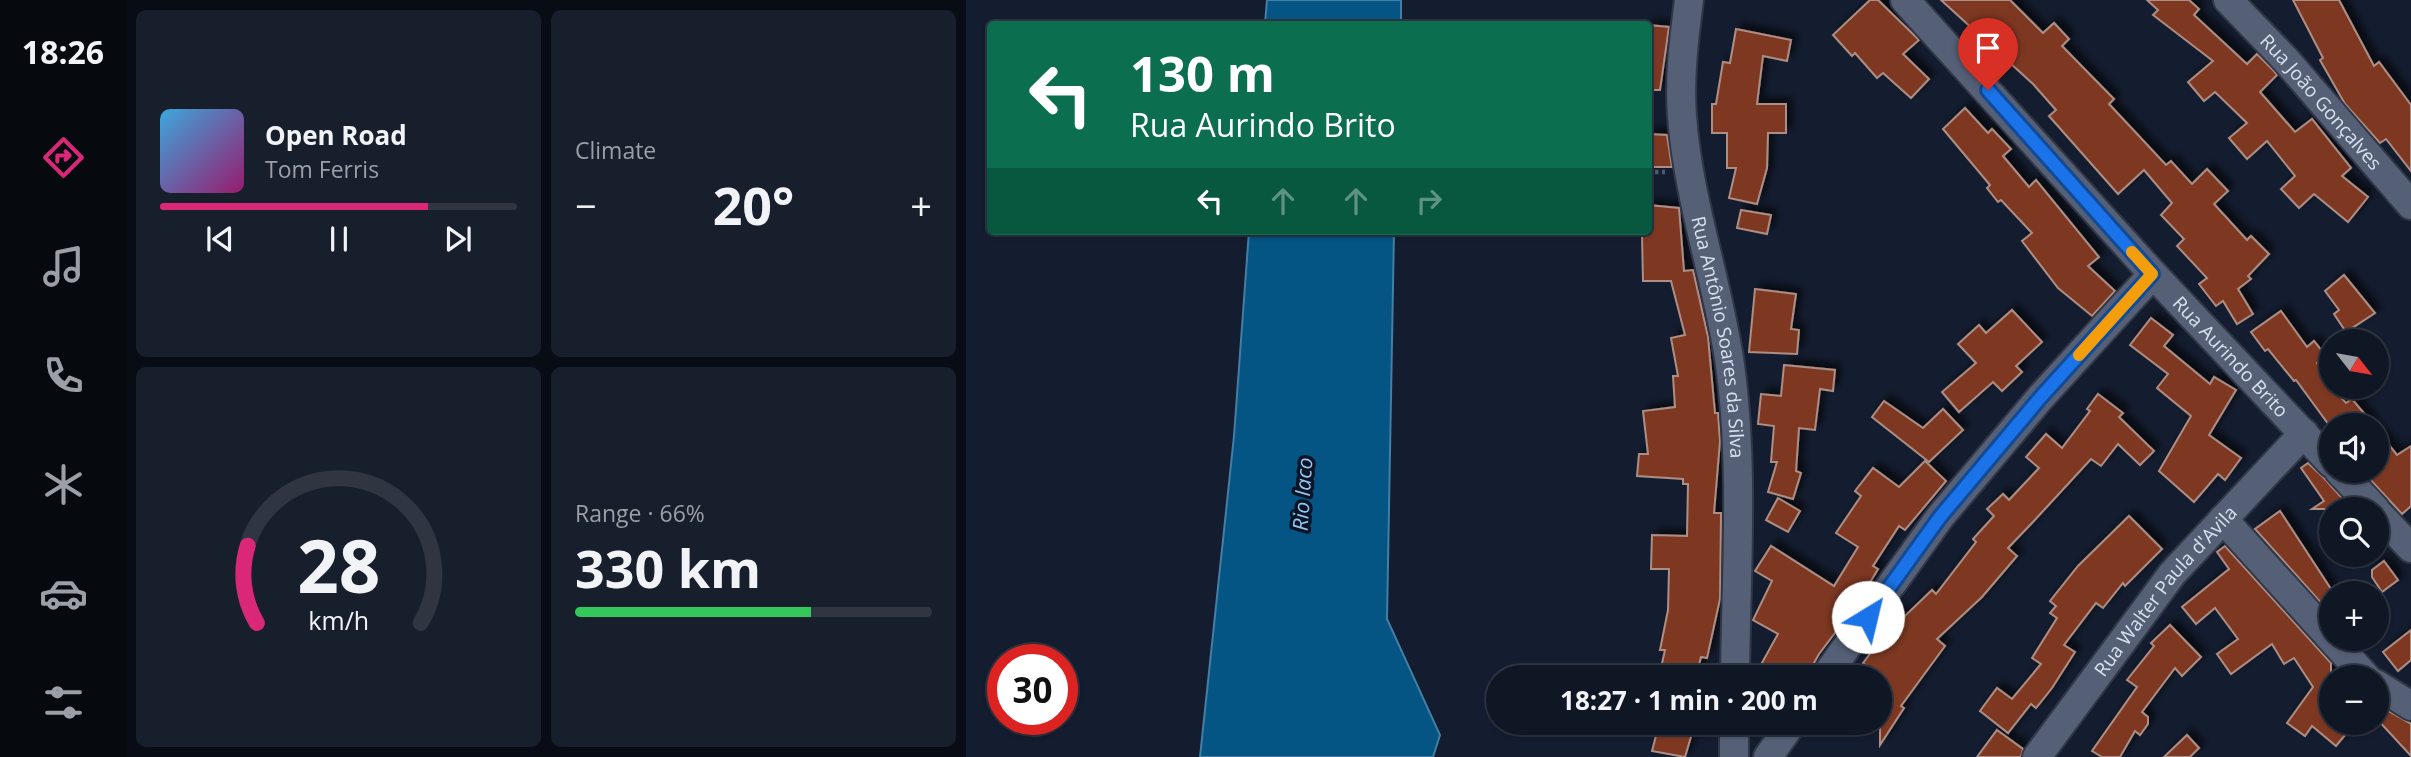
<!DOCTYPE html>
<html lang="en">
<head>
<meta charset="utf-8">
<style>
	:root { --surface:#0f1624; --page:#181f2c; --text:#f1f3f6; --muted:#9b9fa6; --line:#2f3541; --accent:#db2777 }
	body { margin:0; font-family:"Open Sans",sans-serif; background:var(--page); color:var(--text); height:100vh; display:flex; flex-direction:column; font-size:26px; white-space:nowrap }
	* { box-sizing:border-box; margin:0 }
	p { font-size:23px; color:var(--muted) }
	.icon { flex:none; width:38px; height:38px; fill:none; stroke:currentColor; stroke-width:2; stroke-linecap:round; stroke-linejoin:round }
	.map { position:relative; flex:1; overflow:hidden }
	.side { display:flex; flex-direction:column; gap:10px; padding:10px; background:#080c14; width:840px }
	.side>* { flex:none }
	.top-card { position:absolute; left:21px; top:21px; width:665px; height:214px; border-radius:7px; box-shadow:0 2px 5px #0004,0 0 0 2px var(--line); background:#0b6e4f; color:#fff; overflow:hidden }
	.needle { width:46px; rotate:121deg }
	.buttons { position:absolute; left:1353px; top:329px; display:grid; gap:14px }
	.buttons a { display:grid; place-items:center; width:70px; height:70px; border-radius:50%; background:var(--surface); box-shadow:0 2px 5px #0004,0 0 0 2px var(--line); font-size:35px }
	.speed { position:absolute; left:21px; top:644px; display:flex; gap:14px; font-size:35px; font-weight:700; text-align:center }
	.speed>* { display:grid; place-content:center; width:91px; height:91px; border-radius:50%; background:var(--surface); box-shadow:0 2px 5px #0004,0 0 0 2px var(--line); line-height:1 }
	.speed .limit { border:10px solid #d22; background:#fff; color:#111 }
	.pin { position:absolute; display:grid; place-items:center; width:60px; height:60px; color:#fff; margin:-72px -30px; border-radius:50% 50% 50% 0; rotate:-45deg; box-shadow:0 0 7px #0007 }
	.pin .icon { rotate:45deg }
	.me { position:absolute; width:77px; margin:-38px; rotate:36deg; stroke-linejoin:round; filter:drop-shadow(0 0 5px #0008) }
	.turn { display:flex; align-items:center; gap:24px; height:147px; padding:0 28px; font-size:32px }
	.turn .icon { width:91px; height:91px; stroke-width:2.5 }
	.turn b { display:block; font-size:49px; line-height:60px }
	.lanes { display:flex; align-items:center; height:66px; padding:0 28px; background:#0003; justify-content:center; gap:35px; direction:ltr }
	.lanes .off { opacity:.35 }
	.big { font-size:52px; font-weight:700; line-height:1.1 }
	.side .widget { flex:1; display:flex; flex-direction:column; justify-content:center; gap:10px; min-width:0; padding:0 24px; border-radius:10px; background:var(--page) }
	.side .dial { align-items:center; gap:0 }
	.dial svg { height:182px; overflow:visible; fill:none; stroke:var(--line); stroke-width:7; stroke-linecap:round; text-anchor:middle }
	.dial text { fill:var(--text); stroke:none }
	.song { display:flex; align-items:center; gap:21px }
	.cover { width:84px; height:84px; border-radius:10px; background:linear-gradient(135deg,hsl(200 70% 55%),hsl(320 70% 35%)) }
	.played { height:7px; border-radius:4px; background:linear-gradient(90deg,var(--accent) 75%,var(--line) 75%) }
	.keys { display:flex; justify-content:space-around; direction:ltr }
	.heat { display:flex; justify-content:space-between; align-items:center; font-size:38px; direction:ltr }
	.charge { height:10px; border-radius:5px; background:linear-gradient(90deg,#34c759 66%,var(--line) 0) }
	.side .tiles { flex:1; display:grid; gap:10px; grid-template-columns:repeat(2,1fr) }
	.trip { position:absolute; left:520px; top:665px; width:406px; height:70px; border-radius:35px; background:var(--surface); box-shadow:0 2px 5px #0004,0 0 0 2px var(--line); font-weight:700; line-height:70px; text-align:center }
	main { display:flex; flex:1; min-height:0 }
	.tabs { display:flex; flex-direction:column; width:126px; justify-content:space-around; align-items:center; background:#06090e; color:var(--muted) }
	.tabs .icon { width:49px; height:49px }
	.tabs .on { color:var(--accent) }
	.tabs b { font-size:32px; color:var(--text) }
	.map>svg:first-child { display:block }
	.water { fill:#045484; stroke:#447ea4; stroke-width:2 }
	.building { fill:#7e3821; stroke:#ac8e84; stroke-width:2; filter:url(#shadow) }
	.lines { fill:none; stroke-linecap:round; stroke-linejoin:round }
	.minor-casing { stroke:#313747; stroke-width:32 }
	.path { stroke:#525b6c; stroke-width:4.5; stroke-dasharray:3.5 3.5; stroke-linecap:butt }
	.minor { stroke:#556077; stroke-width:28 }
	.route-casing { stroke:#114b97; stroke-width:18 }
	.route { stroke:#1a73e8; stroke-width:12 }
	.slow { stroke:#f59e0b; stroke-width:12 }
	.labels { text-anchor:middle; stroke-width:7; stroke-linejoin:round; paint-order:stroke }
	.street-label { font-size:19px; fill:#d9e0ed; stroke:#0b1426 }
	.water-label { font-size:21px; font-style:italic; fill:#95c9f3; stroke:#0b1426 }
</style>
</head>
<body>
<main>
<nav class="tabs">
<b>18:26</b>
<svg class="icon on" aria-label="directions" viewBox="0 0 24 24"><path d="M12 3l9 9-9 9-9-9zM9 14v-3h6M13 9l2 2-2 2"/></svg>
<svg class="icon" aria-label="music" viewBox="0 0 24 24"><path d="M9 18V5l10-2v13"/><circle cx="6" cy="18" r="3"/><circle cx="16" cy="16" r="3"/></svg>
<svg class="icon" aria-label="phone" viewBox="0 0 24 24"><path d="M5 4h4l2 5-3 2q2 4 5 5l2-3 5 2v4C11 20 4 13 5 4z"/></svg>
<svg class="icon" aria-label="climate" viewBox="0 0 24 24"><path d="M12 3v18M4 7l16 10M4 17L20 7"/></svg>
<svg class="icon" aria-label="car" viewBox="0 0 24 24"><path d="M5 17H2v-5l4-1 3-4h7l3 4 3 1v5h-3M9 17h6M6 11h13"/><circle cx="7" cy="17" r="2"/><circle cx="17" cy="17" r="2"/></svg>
<svg class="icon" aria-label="filters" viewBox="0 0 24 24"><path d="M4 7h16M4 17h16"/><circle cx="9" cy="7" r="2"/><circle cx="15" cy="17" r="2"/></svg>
</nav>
<section class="side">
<div class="tiles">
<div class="widget">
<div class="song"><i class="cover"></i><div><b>Open Road</b><p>Tom Ferris</p></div></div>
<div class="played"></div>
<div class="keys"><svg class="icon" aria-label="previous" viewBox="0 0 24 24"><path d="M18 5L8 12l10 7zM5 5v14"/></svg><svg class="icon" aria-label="pause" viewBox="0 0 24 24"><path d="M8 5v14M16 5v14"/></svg><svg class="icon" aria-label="next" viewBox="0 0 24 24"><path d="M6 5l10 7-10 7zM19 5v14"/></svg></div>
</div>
<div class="widget"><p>Climate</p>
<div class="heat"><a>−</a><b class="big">20°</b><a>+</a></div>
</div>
<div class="widget dial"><svg viewBox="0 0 100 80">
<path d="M14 69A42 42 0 1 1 86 69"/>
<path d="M14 69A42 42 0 0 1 10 35" stroke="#db2777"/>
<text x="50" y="56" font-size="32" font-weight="700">28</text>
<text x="50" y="72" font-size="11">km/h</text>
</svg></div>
<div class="widget"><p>Range · 66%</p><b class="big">330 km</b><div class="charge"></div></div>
</div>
</section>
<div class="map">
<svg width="1445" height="757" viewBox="0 0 1445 757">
	<defs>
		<filter id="shadow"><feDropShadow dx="6" dy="-6" stdDeviation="3.5" flood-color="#0009"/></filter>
	</defs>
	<rect width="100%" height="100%" fill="#141d30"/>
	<g class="water">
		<polygon points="301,0 435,0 435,24 299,24"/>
		<polygon points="283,231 428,231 421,619 474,735 467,757 234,757 268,436"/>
	</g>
	<g class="building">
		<polygon points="904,0 912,0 953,40 937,54 963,79 945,98 917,73 911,78 889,53 886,56 867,35"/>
		<polygon points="975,0 1044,0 1077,33 1088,23 1103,39 1096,46 1148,99 1143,104 1200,165 1205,161 1226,184 1241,169 1262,191 1248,204 1281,240 1285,236 1303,254 1282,276 1285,279 1272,289 1287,314 1271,324 1257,301 1250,306 1233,284 1241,278 1211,246 1218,239 1195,215 1206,203 1178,170 1152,194 1083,116 1090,110 1067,84"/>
		<polygon points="1181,0 1223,0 1233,9 1228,15 1281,64 1291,54 1307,70 1311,75 1294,92 1329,132 1346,119 1385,168 1376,176 1402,197 1382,222 1348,194 1333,208 1315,189 1329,176 1301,141 1281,159 1263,138 1281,123 1249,92 1238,101 1222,82 1247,61 1187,15 1192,10"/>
		<polygon points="1327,0 1373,0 1408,66 1413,62 1445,105 1445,171 1420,139 1414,143 1379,104 1354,60 1357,58"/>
		<polygon points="682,25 703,27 694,90 682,90"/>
		<polygon points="770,29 825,40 821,61 797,56 791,104 820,104 820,133 802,133 801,168 791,204 763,198 770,168 761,168 761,133 746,133 746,104 750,104 757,62 764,63"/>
		<polygon points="999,108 1022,133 1026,129 1045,149 1037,156 1063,187 1070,180 1133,257 1122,266 1149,291 1126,316 1092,288 1056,241 1066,233 1035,200 1032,202 1021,188 1024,185 977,129"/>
		<polygon points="682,134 701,135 706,167 682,167"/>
		<polygon points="682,205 713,208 718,271 727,270 742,337 749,413 752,413 754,441 748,513 755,513 754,599 741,658 735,657 730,677 693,677 699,650 694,650 702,610 703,569 685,569 686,535 721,536 722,484 717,484 717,479 671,476 673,454 682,454 677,411 709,407 707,376 712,376 705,338 719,335 705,281 677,281 676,235 682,234"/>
		<polygon points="775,210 805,215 801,234 771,228"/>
		<polygon points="1378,275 1409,313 1380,332 1368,314 1373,310 1359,291"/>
		<polygon points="789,289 830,294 825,329 833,330 831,354 783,352"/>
		<polygon points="1046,310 1076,342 1050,366 1056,372 1036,391 1027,382 993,412 976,392 1010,363 992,344 1013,325 1020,333"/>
		<polygon points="1315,311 1341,347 1348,341 1360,356 1351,363 1365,387 1380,403 1386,399 1408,425 1363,425 1330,380 1328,381 1302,349 1299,351 1285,332"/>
		<polygon points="1185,318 1207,335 1198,346 1244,384 1248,377 1270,390 1243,435 1275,458 1259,480 1252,474 1228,502 1193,471 1225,416 1191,388 1202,374 1164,345"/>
		<polygon points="818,365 869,370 867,391 854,389 849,430 833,428 830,471 835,473 827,499 802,492 811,462 805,462 808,426 792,424 795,394 815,396"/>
		<polygon points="1132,394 1157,413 1153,417 1188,451 1174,465 1152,444 1135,466 1125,459 1066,523 1042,548 1051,556 1016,597 971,639 979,646 935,706 938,708 914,745 914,676 897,663 935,613 939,616 966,590 970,594 1010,542 1007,539 1028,516 1021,509 1037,494 1043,500 1073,468 1060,457 1080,434 1096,448 1124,411 1121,409"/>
		<polygon points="918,401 957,428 977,409 997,430 963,462 906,417"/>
		<polygon points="1410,429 1431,455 1445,446 1445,506 1436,514 1400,475 1410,471"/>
		<polygon points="959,461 980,481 939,530 933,526 907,566 912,569 893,601 853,654 840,677 805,677 792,670 812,634 787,620 806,581 789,571 805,546 868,586 892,547 870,533 895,496 889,491 907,468 933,487"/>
		<polygon points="1342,463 1358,478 1386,509 1346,509 1358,501 1335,468"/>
		<polygon points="812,498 834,511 822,532 800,520"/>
		<polygon points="1314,511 1365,589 1365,614 1289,529"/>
		<polygon points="1163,516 1196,549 1159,586 1157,583 1137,608 1130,603 1098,645 1109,652 1086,688 1070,708 1065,704 1042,733 1014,711 1031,688 1046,699 1075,664 1066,658 1091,618 1084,613 1090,606 1084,601 1112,566"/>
		<polygon points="1259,546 1365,663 1365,723 1389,723 1370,746 1346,726 1339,736 1321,723 1347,687 1328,658 1318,664 1306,644 1265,674 1251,654 1272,639 1249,608 1230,624 1216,607 1263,569 1251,552"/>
		<polygon points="1418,561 1432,580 1416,592 1406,577 1406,570"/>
		<polygon points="1204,625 1235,657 1216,676 1209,668 1176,712 1182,717 1182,724 1174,735 1169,731 1154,757 1136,757 1126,751 1171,687 1161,680 1188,646 1185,643"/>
		<polygon points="1445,630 1445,660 1432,671 1417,652"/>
		<polygon points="1419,709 1445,724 1445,756 1410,718"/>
		<polygon points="710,723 729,723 719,757 686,751 692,728 707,732"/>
		<polygon points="1031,730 1057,749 1055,757 1011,757"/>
		<polygon points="1221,735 1233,748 1224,757 1198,757"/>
	</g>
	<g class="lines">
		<g class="minor-casing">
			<g id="minor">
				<path id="s1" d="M 723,0 C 718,39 713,77 716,116 C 722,200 752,282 764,365 C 778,468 770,574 769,677"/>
				<path id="s2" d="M 939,0 L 1187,274 L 1365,463"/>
				<path id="s3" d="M 1262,0 L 1319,59 L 1445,205"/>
				<polyline points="1373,471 1409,509"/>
				<polyline points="1410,511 1445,548"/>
				<polyline points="1257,519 1400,677"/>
				<polyline points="859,677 974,517 1074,398 1187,274"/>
				<polyline points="1410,684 1445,706"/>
				<polyline points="768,757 768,723"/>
				<polyline points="802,757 826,723"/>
				<path id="s4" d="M 1071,757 L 1206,574 L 1338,433"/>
			</g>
		</g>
		<polyline class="path" points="682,172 699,172"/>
		<use href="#minor" class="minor"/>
	</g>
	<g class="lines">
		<g class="route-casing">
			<polyline id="route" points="902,617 974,517 1074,398 1186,274 1022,90"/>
		</g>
		<use href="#route" class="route"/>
		<polyline class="slow" points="1113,355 1186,274 1166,252"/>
	</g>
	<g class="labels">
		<g class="street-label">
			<text dy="7" stroke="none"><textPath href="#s3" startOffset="138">Rua João Gonçalves</textPath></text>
			<text dy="7" stroke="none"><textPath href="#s1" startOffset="341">Rua Antônio Soares da Silva</textPath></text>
			<text dy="7" stroke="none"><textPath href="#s2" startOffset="483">Rua Aurindo Brito</textPath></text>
			<text dy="7" stroke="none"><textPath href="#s4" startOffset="210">Rua Walter Paula d'Avila</textPath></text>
		</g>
		<g class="water-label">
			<text transform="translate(337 494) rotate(-86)" y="7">Rio Iaco</text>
		</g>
	</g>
</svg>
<div class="buttons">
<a><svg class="needle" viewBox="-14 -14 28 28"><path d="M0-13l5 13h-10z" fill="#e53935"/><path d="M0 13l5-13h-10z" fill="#9b9fa6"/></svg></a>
<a><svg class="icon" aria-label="sound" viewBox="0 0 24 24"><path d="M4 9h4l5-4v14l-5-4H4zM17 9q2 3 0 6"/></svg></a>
<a><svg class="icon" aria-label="search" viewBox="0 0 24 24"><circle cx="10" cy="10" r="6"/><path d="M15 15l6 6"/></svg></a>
<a>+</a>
<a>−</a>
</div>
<div class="speed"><div class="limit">30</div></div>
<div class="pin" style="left:1022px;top:90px;background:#d93025"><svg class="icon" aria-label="arrive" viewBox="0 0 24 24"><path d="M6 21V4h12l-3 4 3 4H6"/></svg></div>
<svg class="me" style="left:902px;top:617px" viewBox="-20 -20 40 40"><circle r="19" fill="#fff"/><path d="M0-13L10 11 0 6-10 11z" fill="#1a73e8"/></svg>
<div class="trip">18:27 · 1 min · 200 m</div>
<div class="top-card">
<div class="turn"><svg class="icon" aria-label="left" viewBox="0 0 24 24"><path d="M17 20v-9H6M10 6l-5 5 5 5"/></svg><div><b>130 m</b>Rua Aurindo Brito</div></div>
<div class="lanes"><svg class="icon" aria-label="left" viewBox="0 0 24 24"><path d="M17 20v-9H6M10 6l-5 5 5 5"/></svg><svg class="icon off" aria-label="ahead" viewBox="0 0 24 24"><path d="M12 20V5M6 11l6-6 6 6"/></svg><svg class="icon off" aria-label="ahead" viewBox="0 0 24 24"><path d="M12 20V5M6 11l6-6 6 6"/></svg><svg class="icon off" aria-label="right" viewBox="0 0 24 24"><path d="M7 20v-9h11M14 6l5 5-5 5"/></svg></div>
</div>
</div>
</main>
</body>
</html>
